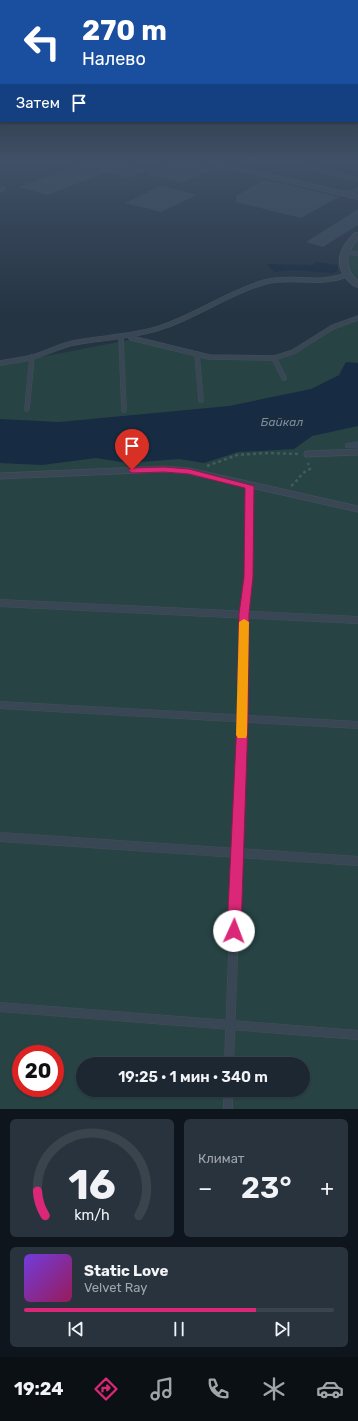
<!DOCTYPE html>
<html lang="ru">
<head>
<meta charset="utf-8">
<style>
	:root { --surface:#1c2732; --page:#29333e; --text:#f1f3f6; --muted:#a0a5ac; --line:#3a444d; --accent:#db2777 }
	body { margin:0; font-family:Rubik,sans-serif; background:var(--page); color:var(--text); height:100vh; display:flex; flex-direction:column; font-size:15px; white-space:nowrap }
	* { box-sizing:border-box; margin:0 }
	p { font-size:13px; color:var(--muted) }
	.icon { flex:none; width:22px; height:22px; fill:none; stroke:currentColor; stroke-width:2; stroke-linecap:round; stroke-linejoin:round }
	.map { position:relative; height:1109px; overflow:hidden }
	.sheet { display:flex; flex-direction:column; gap:10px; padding:10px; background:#0f151c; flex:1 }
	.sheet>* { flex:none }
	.hud { position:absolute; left:0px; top:0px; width:358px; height:122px; box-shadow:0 1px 3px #0004,0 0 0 1px var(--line); background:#1a4fa0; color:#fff; overflow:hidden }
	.speed { position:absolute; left:12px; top:1045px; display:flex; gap:8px; font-size:20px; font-weight:700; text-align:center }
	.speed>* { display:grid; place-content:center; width:52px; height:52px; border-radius:50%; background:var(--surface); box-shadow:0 1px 3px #0004,0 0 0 1px var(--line); line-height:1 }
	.speed .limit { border:6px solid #d22; background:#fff; color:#111 }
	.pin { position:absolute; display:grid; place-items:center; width:34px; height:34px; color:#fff; margin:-41px -17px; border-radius:50% 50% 50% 0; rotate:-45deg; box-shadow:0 0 4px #0007 }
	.pin .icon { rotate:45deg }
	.me { position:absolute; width:44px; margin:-22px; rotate:2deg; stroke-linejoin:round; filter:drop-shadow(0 0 3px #0008) }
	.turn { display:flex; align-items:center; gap:14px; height:84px; padding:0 16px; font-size:18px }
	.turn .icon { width:52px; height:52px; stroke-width:2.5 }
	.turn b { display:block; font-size:28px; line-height:34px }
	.then { display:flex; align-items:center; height:38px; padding:0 16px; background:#0003; gap:8px; font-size:15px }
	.big { font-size:30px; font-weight:600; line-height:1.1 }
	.sheet .tile { flex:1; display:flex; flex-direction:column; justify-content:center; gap:6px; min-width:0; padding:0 14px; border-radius:6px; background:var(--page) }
	.sheet .dial { align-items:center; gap:0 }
	.dial svg { height:104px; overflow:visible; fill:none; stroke:var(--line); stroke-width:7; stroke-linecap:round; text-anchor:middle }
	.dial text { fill:var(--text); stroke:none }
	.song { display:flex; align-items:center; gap:12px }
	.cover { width:48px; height:48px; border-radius:6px; background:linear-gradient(135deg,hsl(260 70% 55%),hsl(330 70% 35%)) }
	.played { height:4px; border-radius:2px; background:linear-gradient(90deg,var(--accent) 75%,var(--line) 75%) }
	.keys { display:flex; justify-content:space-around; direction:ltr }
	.heat { display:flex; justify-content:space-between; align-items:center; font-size:22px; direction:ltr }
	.sheet .tiles { flex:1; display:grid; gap:10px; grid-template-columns:1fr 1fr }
	.tile:last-child { grid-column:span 2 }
	.trip { position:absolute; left:76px; top:1057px; width:234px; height:40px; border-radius:20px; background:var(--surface); box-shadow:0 1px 3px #0004,0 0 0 1px var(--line); font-weight:600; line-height:40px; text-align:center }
	.menu { display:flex; height:64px; justify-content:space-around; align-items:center; background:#0b1014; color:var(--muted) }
	.menu .icon { width:28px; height:28px }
	.menu .on { color:var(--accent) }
	.menu b { font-size:18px; color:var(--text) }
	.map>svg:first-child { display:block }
	.green { fill:#274344; fill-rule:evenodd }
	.water { fill:#172c42 }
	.building { fill:#374959 }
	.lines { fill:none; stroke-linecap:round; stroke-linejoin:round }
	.lane-far4-casing { stroke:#434f5c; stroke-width:4.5 }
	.lane-far3-casing { stroke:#434f5c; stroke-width:5.5 }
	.lane-far2-casing { stroke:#434f5c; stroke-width:7 }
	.lane-far1-casing { stroke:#434f5c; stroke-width:8 }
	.lane-casing { stroke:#434f5c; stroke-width:10 }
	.street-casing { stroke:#434f5c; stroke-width:2 }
	.path { stroke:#405c5c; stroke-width:2.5; stroke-dasharray:3 3; stroke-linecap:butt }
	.lane-far4 { stroke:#394653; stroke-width:3.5 }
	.lane-far3 { stroke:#394653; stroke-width:4.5 }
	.lane-far2 { stroke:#394653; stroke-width:5.5 }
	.lane-far1 { stroke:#394653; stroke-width:7 }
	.lane { stroke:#394653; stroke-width:9 }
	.street { fill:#394653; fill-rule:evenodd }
	.route { fill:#db2777; stroke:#8e194d }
	.slow { fill:#f59e0b }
	.labels { text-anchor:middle; stroke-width:4; stroke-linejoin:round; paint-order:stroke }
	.water-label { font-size:12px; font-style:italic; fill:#6e8ead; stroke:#1e2b38 }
</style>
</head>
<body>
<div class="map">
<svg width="358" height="1109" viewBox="0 0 358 1109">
	<rect width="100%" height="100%" fill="#253443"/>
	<g class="green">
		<polygon points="358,240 358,281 349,274 349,254"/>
		<path d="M 358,321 L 358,1109 L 0,1109 L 0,365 L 129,340 L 206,359 L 283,358 L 334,329 ZM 21,1054 L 55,1054 L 55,1088 L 21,1088 ZM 83,1064 L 303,1064 L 303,1090 L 83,1090 Z"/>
	</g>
	<g class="water">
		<polygon points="316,262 337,265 338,271 333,273 293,270 275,272 267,265 269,264 312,265"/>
		<polygon points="346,362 358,363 358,426 312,436 294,449 238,452 204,463 179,459 128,463 96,458 42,465 0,463 0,419 59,422 229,406 311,389 339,375"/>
	</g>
	<g class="building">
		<polygon points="92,160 108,160 147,170 128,178 107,172 47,195 19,187"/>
		<polygon points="179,160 181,160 215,168 182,183 146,174"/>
		<polygon points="264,180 306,189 339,197 301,218 236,202 236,196"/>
		<polygon points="161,186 197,195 161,212 125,203"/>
		<polygon points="358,209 358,225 323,247 306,242"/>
		<polygon points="358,441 358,448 345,448 345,443"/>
	</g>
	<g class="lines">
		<g class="lane-far4-casing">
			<g id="lane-far4">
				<polyline points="294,160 330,173 358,179"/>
				<polyline points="0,190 3,189"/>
				<polyline points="346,194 358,190"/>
				<polyline points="344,251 358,254"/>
			</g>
		</g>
		<g class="lane-far3-casing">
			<g id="lane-far3">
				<polyline points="121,338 124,410"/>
				<polyline points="131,338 209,357 274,358 293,352 333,327 358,318"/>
				<polyline points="197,354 201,400"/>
				<polyline points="274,358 284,378"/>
				<path d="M 0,363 C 11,361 22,360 33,357 C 47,353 59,346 73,343 C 104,337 135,337 165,326 C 199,314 230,292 265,282 C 292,275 319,286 346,275"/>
				<polyline points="27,409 32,357"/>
			</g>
		</g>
		<g class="lane-far2-casing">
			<g id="lane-far2">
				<polyline points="307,454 358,452"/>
				<polyline points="0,476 164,469 189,471 358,509"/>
				<polyline points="247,591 249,577 249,486"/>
			</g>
		</g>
		<g class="lane-far1-casing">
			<g id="lane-far1">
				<polyline points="0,603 358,620"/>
				<polyline points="0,705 358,725"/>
				<polyline points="238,819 244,614 247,590"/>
			</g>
		</g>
		<g class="lane-casing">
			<g id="lane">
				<polyline points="0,837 358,861"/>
				<polyline points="0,1007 358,1035"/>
				<polyline points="229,1064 238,818"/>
				<polyline points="228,1090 228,1109"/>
			</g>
		</g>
		<g class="street-casing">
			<g id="street">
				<polygon points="198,160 207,160 358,195 358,199"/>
				<path d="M 355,233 L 358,233 L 358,239 C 345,252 343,269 358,281 L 358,287 C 353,286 349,282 346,278 C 333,261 342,246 355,233 Z"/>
			</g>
		</g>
		<g class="path">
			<polyline points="207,466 237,455 267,453 300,454"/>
			<path d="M 291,486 C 299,480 300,473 310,469 L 308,463"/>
		</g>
		<use href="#lane-far4" class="lane-far4"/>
		<use href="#lane-far3" class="lane-far3"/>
		<use href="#lane-far2" class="lane-far2"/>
		<use href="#lane-far1" class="lane-far1"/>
		<use href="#lane" class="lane"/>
		<use href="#street" class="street"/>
	</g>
	<linearGradient id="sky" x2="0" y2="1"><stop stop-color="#141d25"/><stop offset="0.51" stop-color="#405066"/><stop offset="1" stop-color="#405066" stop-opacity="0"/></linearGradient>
	<rect width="358" height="315" fill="url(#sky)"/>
	<polygon class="route" points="164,467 189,469 254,486 253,577 249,614 248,720 241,931 239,936 234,937 229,936 227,931 237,720 239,614 244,577 245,488 189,474 164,472 132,473 128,470 132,468"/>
	<polygon class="slow" points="244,619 249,622 247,735 246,738 238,738 236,735 239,622"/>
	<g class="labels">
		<g class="water-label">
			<text x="282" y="426">Байкал</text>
		</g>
	</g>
</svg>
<div class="speed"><div class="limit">20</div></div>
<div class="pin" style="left:132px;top:470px;background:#d93025"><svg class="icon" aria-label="arrive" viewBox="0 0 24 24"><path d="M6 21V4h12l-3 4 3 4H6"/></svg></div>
<svg class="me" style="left:234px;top:931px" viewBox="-20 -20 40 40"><circle r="19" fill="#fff"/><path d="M0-13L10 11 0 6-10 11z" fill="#db2777"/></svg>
<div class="trip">19:25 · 1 мин · 340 m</div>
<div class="hud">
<div class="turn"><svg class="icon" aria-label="left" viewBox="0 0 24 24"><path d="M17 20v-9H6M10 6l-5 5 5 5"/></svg><div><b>270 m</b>Налево</div></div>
<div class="then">Затем<svg class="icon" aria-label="arrive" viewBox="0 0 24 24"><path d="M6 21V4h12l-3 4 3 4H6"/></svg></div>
</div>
</div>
<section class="sheet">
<div class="tiles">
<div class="tile dial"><svg viewBox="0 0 100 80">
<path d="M14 69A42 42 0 1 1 86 69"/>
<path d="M14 69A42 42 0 0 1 8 50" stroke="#db2777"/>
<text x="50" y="56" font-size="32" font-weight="700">16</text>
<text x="50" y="72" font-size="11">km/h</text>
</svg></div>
<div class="tile"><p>Климат</p>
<div class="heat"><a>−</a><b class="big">23°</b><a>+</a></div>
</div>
<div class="tile">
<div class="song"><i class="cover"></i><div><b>Static Love</b><p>Velvet Ray</p></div></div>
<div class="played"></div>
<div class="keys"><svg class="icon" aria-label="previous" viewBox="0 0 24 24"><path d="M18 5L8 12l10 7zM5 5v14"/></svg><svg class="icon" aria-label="pause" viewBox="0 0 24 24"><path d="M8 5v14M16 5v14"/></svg><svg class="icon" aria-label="next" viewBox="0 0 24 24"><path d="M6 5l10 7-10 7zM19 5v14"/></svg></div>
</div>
</div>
</section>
<nav class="menu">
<b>19:24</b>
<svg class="icon on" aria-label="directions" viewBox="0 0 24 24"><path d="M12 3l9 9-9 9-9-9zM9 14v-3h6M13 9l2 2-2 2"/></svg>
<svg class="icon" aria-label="music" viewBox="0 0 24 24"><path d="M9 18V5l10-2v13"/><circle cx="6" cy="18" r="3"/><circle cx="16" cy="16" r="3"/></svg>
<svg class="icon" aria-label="phone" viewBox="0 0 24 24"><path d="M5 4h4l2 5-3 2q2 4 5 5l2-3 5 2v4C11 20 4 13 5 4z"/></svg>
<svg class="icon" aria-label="climate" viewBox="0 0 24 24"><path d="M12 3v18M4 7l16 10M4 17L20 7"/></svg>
<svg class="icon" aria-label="car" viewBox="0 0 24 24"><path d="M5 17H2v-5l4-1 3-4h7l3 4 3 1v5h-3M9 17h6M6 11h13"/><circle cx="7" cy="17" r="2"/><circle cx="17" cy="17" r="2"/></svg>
</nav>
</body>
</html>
